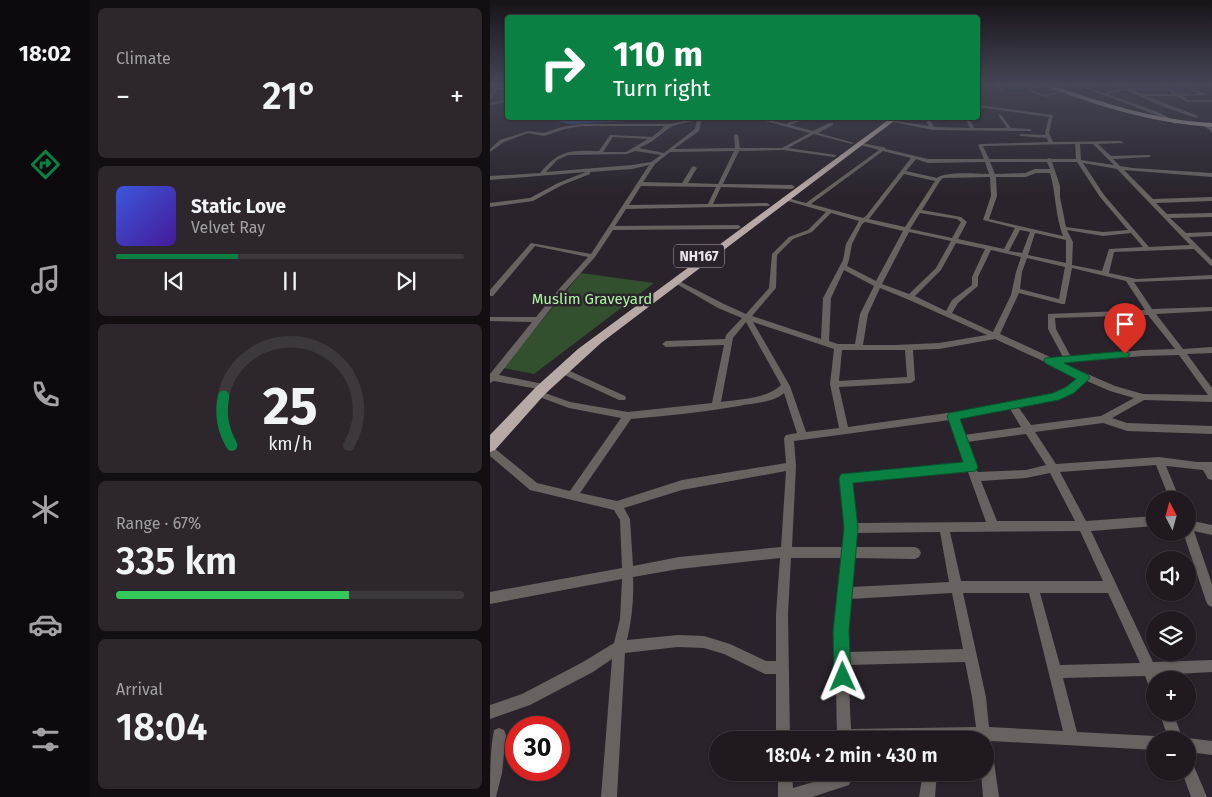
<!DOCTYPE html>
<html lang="en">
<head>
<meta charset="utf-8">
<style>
	:root { --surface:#201a20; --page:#2d272d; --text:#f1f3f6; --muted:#a2a1a5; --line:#3d383e; --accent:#0b8043 }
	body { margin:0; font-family:"Fira Sans",sans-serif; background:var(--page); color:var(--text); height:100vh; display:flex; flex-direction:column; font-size:19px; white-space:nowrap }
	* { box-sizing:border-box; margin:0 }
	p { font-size:16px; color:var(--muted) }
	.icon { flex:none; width:28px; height:28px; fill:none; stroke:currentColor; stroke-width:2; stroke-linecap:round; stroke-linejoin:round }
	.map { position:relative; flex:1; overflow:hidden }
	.details { display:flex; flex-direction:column; gap:8px; padding:8px; background:#120e12; width:400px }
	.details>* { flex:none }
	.banner { position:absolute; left:15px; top:15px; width:475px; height:105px; border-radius:5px; box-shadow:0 1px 4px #0004,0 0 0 1px var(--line); background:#0b8043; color:#fff; overflow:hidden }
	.needle { width:32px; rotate:354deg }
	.tools { position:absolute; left:656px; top:491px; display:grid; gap:10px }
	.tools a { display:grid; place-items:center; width:50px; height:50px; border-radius:50%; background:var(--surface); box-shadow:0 1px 4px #0004,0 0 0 1px var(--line); font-size:25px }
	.speed { position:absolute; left:15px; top:716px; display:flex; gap:10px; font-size:25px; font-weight:700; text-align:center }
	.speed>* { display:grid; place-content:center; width:65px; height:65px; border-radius:50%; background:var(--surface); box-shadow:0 1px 4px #0004,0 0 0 1px var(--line); line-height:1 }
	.speed .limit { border:8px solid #d22; background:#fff; color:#111 }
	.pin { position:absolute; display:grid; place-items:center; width:42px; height:42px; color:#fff; margin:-51px -21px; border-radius:50% 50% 50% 0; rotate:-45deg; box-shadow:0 0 5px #0007 }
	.pin .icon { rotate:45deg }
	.me { position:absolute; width:55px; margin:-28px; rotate:359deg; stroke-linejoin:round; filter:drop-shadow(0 0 4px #0008) }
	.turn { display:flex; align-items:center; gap:18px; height:105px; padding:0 25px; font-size:22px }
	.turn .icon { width:65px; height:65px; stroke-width:2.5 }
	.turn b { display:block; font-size:35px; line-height:42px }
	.big { font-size:38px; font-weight:600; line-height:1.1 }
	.details .tile { flex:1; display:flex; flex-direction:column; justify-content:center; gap:8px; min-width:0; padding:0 18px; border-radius:8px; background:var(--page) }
	.details .dial { align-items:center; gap:0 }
	.dial svg { height:130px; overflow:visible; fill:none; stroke:var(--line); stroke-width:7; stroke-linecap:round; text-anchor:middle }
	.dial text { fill:var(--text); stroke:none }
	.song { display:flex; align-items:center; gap:15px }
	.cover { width:60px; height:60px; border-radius:8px; background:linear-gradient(135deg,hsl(230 70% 55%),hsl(260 70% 35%)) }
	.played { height:5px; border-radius:2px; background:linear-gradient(90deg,var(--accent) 35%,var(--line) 35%) }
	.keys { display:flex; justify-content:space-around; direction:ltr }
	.heat { display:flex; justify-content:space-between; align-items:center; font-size:28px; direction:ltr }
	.charge { height:8px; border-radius:4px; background:linear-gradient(90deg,#34c759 67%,var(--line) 0) }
	.trip { position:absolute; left:219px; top:731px; width:285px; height:50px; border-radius:25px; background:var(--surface); box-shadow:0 1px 4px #0004,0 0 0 1px var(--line); font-weight:600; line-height:50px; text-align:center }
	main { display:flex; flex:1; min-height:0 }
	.dock { display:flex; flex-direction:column; width:90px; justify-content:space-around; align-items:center; background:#0d0a0d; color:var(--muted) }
	.dock .icon { width:35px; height:35px }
	.dock .active { color:var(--accent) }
	.dock b { font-size:22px; color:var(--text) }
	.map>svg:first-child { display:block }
	.green { fill:#32502e }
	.water { fill:#365590 }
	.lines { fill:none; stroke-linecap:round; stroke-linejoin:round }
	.minor { fill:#686260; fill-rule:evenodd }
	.primary { fill:#aa9e9a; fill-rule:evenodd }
	.trunk { fill:#b7aaa6; fill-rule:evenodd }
	.wall { fill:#4a3e3c }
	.shaded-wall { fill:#362b2d }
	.route { fill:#0b8043; stroke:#07532c }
	.labels { text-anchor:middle; stroke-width:5; stroke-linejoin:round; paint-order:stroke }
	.shield { fill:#2a232b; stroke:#b0abb1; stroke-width:1 }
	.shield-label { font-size:14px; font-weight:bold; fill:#eae5ea }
	.park-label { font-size:15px; fill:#acf5a0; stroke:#2a232b }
</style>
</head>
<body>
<main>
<nav class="dock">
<b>18:02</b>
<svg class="icon active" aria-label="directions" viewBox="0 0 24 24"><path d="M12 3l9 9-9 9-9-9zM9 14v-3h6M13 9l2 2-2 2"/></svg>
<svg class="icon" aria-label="music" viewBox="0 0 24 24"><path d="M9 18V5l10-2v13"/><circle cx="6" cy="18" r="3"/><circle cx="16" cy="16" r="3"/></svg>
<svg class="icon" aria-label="phone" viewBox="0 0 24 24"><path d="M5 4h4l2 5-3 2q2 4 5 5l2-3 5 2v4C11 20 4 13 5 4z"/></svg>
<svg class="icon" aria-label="climate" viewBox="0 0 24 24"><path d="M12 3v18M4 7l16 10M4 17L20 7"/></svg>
<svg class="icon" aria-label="car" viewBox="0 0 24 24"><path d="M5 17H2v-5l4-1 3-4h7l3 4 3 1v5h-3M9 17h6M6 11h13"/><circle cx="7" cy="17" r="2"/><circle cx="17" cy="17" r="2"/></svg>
<svg class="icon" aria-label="filters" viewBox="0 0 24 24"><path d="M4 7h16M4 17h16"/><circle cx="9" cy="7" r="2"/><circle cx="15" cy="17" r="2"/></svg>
</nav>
<section class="details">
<div class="tile"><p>Climate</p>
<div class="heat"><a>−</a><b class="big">21°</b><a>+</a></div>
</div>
<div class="tile">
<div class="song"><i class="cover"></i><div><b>Static Love</b><p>Velvet Ray</p></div></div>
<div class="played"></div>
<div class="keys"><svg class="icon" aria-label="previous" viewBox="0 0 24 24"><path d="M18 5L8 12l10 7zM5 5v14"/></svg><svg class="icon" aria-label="pause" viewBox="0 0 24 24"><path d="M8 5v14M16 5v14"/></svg><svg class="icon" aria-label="next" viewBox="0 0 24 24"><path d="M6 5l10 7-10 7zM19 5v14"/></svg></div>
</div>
<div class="tile dial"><svg viewBox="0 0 100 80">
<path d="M14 69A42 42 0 1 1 86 69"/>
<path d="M14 69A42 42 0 0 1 9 39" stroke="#0b8043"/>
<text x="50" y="56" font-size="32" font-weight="700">25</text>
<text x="50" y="72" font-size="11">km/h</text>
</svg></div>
<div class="tile"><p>Range · 67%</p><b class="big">335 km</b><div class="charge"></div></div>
<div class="tile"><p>Arrival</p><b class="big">18:04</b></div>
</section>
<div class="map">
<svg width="722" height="797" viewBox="0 0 722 797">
	<rect width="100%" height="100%" fill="#2a232b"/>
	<polygon class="green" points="91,273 164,283 44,374 13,368"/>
	<polygon class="water" points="64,118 193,118 79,124 63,120"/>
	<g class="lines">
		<g class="minor">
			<polygon points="6,84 10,84 8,88 18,87 18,89 7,90 0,100 0,95"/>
			<polygon points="505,84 509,84 514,92 512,92"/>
			<polygon points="515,84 546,86 570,84 546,88"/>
			<path d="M 584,84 L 589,84 L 614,93 L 633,89 L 628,84 L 632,84 L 637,88 L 674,88 L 669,84 L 673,84 L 689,94 L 708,94 L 694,85 L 681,84 L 698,84 L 716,95 L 692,96 L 698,100 L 722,100 L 722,102 L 697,102 L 687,96 L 656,96 L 708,116 L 706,118 L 674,107 L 636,90 L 618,94 L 668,112 L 687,122 L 685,124 L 664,114 ZM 642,90 L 678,90 L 683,94 L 651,94 Z"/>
			<polygon points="719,84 722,84 722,85 720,85"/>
			<polygon points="539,89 555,95 575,90 577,91 555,97 539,91"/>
			<polygon points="18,99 18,101 0,105 0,103"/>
			<path d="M 488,105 L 563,115 L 559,133 L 563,142 L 631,141 L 633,142 L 633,143 L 608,144 L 621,156 L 659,155 L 661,156 L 659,157 L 623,159 L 630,166 L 643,168 L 722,173 L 722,177 L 634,170 L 663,199 L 722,197 L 722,201 L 666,203 L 677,214 L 722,213 L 722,217 L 680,218 L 696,233 L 722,232 L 722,236 L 699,237 L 722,260 L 722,266 L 720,265 L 704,249 L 624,252 L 619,273 L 647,279 L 722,275 L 722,279 L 644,282 L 662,309 L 722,307 L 722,311 L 666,314 L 693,349 L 722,347 L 722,353 L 697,354 L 722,388 L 722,402 L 654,400 L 622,418 L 637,423 L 722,426 L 722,434 L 637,431 L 613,423 L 545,432 L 566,464 L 669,457 L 707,462 L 722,462 L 722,480 L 718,479 L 713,470 L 676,466 L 690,500 L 680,500 L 666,465 L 570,472 L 596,521 L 665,516 L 665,526 L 601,531 L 663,662 L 722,660 L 722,672 L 668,675 L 670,680 L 665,680 L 665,691 L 660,689 L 655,676 L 573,678 L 587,732 L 665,736 L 670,738 L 671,740 L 665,740 L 665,750 L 501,741 L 509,797 L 493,797 L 491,772 L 495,772 L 495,740 L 347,740 L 345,631 L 352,558 L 301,558 L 298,614 L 300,740 L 286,740 L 286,674 L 275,674 L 234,654 L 214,648 L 188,647 L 135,653 L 127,797 L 111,797 L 122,659 L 103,672 L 40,705 L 0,719 L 0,705 L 32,694 L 93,662 L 124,643 L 130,619 L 132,579 L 0,604 L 0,592 L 132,568 L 130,520 L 124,510 L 40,490 L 0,456 L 0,446 L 3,447 L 47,483 L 80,491 L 131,418 L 79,408 L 44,395 L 43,393 L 44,391 L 47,390 L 80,402 L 138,412 L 222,403 L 234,345 L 176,347 L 172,344 L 176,341 L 235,339 L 236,335 L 252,318 L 228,308 L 183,282 L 183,280 L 187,280 L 234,304 L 256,314 L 279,288 L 282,254 L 299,237 L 318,230 L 336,212 L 291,199 L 294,197 L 316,203 L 389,150 L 367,144 L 367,142 L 392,147 L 394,147 L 396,149 L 438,159 L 494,159 L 488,145 L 490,144 L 558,142 L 557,138 L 531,136 L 529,135 L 531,134 L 556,135 L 555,133 L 559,117 L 488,107 ZM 585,144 L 586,159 L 562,159 L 559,158 L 557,159 L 499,159 L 493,146 ZM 590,144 L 603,144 L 624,165 L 591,160 ZM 393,151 L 421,158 L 376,216 L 373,218 L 321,204 ZM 426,159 L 438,163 L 495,162 L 499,174 C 486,174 457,171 447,178 L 416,171 ZM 500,162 L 557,162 L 560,169 L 545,169 L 535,173 L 505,174 ZM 562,162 L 587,162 L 610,197 L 638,230 L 613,232 L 576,227 L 570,197 L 570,186 ZM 593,163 L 627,169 L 700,245 L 659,247 L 614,195 ZM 546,173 L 560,173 C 566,193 565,216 573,236 L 499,219 L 507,196 L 506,177 L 536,177 ZM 414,174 L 445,181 L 415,227 L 379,219 ZM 500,177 L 501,196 L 493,220 L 525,228 L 514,249 L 468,239 L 477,222 L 471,217 L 432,210 L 450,181 L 453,178 ZM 341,213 L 369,221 L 356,244 L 353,260 L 333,298 L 331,339 L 262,316 L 286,288 L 287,255 L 303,239 L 322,232 ZM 430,213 L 467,219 L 471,222 L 462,238 L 420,229 ZM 375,222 L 413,231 L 386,281 L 357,266 L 359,260 L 362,244 L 372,224 ZM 530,230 L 540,232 L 532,253 L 519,251 ZM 577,230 L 613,236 L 641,233 L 653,247 L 619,249 L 612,271 L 582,265 L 583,242 ZM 419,232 L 461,241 L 446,268 L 419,294 L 392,284 ZM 545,233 L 576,240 L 576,263 L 538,255 ZM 466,243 L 495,249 L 482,277 L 482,285 L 462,300 L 456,311 L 425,296 L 451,270 ZM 501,250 L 531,257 L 526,272 L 521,295 L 503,332 L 462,313 L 468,303 L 488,286 L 488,277 ZM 537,258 L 575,267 L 569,299 L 530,289 L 532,272 ZM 582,268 L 636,281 L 655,310 L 558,314 L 558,329 L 573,357 L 560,357 L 510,334 L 529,293 L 572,304 L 575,304 ZM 354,270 L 384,286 L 370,314 L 365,344 L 348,344 L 339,341 L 341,298 ZM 390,288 L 417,299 L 497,335 L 449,343 L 405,345 L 373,345 L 378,314 ZM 658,315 L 685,349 L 653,350 L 581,357 L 566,329 L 565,318 ZM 256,322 L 291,385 C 276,399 251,399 231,402 L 243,338 ZM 263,322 L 344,349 L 340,384 L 349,428 L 316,432 L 300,386 ZM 505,339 L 590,378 L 577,388 L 563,394 L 478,410 L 358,427 L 349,387 L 421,383 L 425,380 L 423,350 L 449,349 ZM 352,350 L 415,350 L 417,377 L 349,381 ZM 689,355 L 718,395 L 653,394 L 625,386 L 572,363 L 653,356 ZM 597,381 L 620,391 L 644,398 L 611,416 L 541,425 L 529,408 C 558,402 573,400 597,381 ZM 294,393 L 307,433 L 296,435 L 294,438 L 296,463 L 192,480 L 127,501 L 90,493 L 141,419 C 177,416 213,412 249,406 C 263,403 283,403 294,393 ZM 520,409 L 531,427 L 474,435 L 469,419 ZM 460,420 L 475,463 L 352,475 L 351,478 L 356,528 L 354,547 L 302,547 L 306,466 L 304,441 ZM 536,434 L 556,465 L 536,470 L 488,472 L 485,468 L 486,467 L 477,442 ZM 296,471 L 291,547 L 189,557 L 143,566 L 140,519 L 134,508 L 192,490 ZM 478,472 L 496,522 L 366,523 L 361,482 ZM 560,473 L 585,521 L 507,521 L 491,481 L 536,478 ZM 590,531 L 613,581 L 471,581 L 460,532 ZM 450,532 L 459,582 L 361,587 L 364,558 L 425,559 L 429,557 L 431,553 L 429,549 L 425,547 L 365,547 L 366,533 ZM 290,558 L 286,614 L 286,661 L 276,661 L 240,644 L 214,636 L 188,635 L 137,640 C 142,619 144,599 143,577 L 189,569 ZM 462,593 L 473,649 L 358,652 L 357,631 L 360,599 ZM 473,593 L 539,593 L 573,731 L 499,727 L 496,697 ZM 550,593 L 618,593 L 650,663 L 570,665 ZM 475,662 L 482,697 L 486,727 L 361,729 L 358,665 Z"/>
			<polygon points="510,114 521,128 540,129 542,130 540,131 443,130 398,121 400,120 439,126 435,118 439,118 444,127 480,128 475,118 479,118 484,128 517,128 508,115"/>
			<path d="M 207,118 L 212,118 L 209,131 L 184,149 L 245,148 L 244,135 L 246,134 L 248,135 L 250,148 L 292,148 L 320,133 L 275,121 L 234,119 L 232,118 L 275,119 L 296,124 L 311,118 L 315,118 L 315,119 L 300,125 L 323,131 L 339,123 L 343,123 L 343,125 L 328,133 L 364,143 L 362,144 L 324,134 L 298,148 L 346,155 L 346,156 L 344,157 L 293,150 L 249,151 L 233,184 L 302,185 L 305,187 L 302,189 L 231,187 L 223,204 L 277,203 L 280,205 L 279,206 L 136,209 L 125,226 L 248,225 L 251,227 L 248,229 L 123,230 L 105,257 L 73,293 L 9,375 L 53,384 L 56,385 L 57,387 L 56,389 L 53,390 L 4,381 L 0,383 L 0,374 L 42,322 L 0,321 L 0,317 L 46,317 L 69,289 L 98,257 L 45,246 L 3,296 L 0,296 L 0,290 L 41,243 L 101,254 L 159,165 L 142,169 L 100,172 L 100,174 L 72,185 L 43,201 L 0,207 L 0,203 L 40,198 L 68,183 L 96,172 L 0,180 L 0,176 L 50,173 C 69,150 80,150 109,151 L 120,135 L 162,137 L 175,126 L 92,126 L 75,129 L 54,136 L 38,133 L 14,142 L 0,152 L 0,149 L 10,140 L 38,131 L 54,133 L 72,127 L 92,124 L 180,124 ZM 207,120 L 205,129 L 174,153 L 149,148 L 161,142 L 182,126 ZM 123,137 L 158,139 L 136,152 L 113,152 ZM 145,151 L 171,155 L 161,162 L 142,165 L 56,172 L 67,160 L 78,155 L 137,154 ZM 244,151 L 228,184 L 198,183 L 207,168 L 204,166 L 202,167 L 192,183 L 153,182 L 165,164 L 180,152 ZM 151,186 L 226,187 L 218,204 L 139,205 Z"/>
			<polygon points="714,124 718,124 722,128 722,132 714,126"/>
			<polygon points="71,367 135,396 136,398 135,400 129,400 68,372 67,370"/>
			<polygon points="698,520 722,525 722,535 704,531 722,584 722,607 718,605 716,601 693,532 698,532"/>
			<polygon points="669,712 683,712 693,740 698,738 722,741 722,755 698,752 698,740 679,740"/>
			<path d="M 9,728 L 14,730 L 16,735 L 12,773 L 6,797 L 0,797 C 0,776 0,750 4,730 Z"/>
			<polygon points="698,762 703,764 717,797 701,797 692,772 698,772"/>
			<polygon points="288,772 302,772 303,788 347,775 347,772 361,772 361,780 359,785 322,797 288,797"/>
			<polygon points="433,772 447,772 445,797 429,797"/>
		</g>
		<path class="primary" d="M 552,84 L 559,84 C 613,103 665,120 722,123 L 722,127 C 675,124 632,113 588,98 C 576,94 562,90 552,84 Z"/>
		<polygon class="trunk" points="401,118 408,118 111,343 55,394 5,450 0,452 0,435 46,387 88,349"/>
	</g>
	<polygon class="wall" points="411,118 427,118 422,121 411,120"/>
	<polygon class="shaded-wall" points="422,118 427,118 422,121"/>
	<linearGradient id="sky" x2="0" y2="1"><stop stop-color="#171318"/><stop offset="0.43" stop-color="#444555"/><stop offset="1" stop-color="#444555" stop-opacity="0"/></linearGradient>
	<rect width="722" height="195" fill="url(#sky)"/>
	<polygon class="route" points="635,351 640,354 638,357 574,363 598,375 600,378 584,393 569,400 470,419 488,467 486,471 363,483 368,528 359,631 361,677 359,683 353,686 347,683 344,677 343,631 354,528 349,478 351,474 473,462 457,416 459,413 563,393 576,387 586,379 555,363 554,360 555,358"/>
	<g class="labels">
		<rect class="shield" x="184" y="244.5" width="50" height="23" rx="4"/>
		<g class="shield-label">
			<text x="209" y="261">NH167</text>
		</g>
		<g class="park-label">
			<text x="102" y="304">Muslim Graveyard</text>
		</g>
	</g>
</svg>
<div class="tools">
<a><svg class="needle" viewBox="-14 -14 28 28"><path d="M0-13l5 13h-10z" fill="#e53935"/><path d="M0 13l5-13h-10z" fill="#a2a1a5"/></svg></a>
<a><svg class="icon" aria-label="sound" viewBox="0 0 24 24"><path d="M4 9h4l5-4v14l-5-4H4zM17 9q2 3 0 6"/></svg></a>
<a><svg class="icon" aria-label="layers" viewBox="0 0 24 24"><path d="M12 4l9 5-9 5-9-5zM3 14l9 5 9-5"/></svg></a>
<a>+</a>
<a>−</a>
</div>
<div class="speed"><div class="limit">30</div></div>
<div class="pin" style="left:635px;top:354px;background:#d93025"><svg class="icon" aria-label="arrive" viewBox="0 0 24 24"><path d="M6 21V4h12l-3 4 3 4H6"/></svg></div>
<svg class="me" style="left:353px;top:677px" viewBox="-20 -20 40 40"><path d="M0-17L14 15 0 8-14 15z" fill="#0b8043" stroke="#fff" stroke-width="4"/></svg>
<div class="trip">18:04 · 2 min · 430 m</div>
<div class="banner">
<div class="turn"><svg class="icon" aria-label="right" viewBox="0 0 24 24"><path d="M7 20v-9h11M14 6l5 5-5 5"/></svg><div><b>110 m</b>Turn right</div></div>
</div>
</div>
</main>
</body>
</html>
